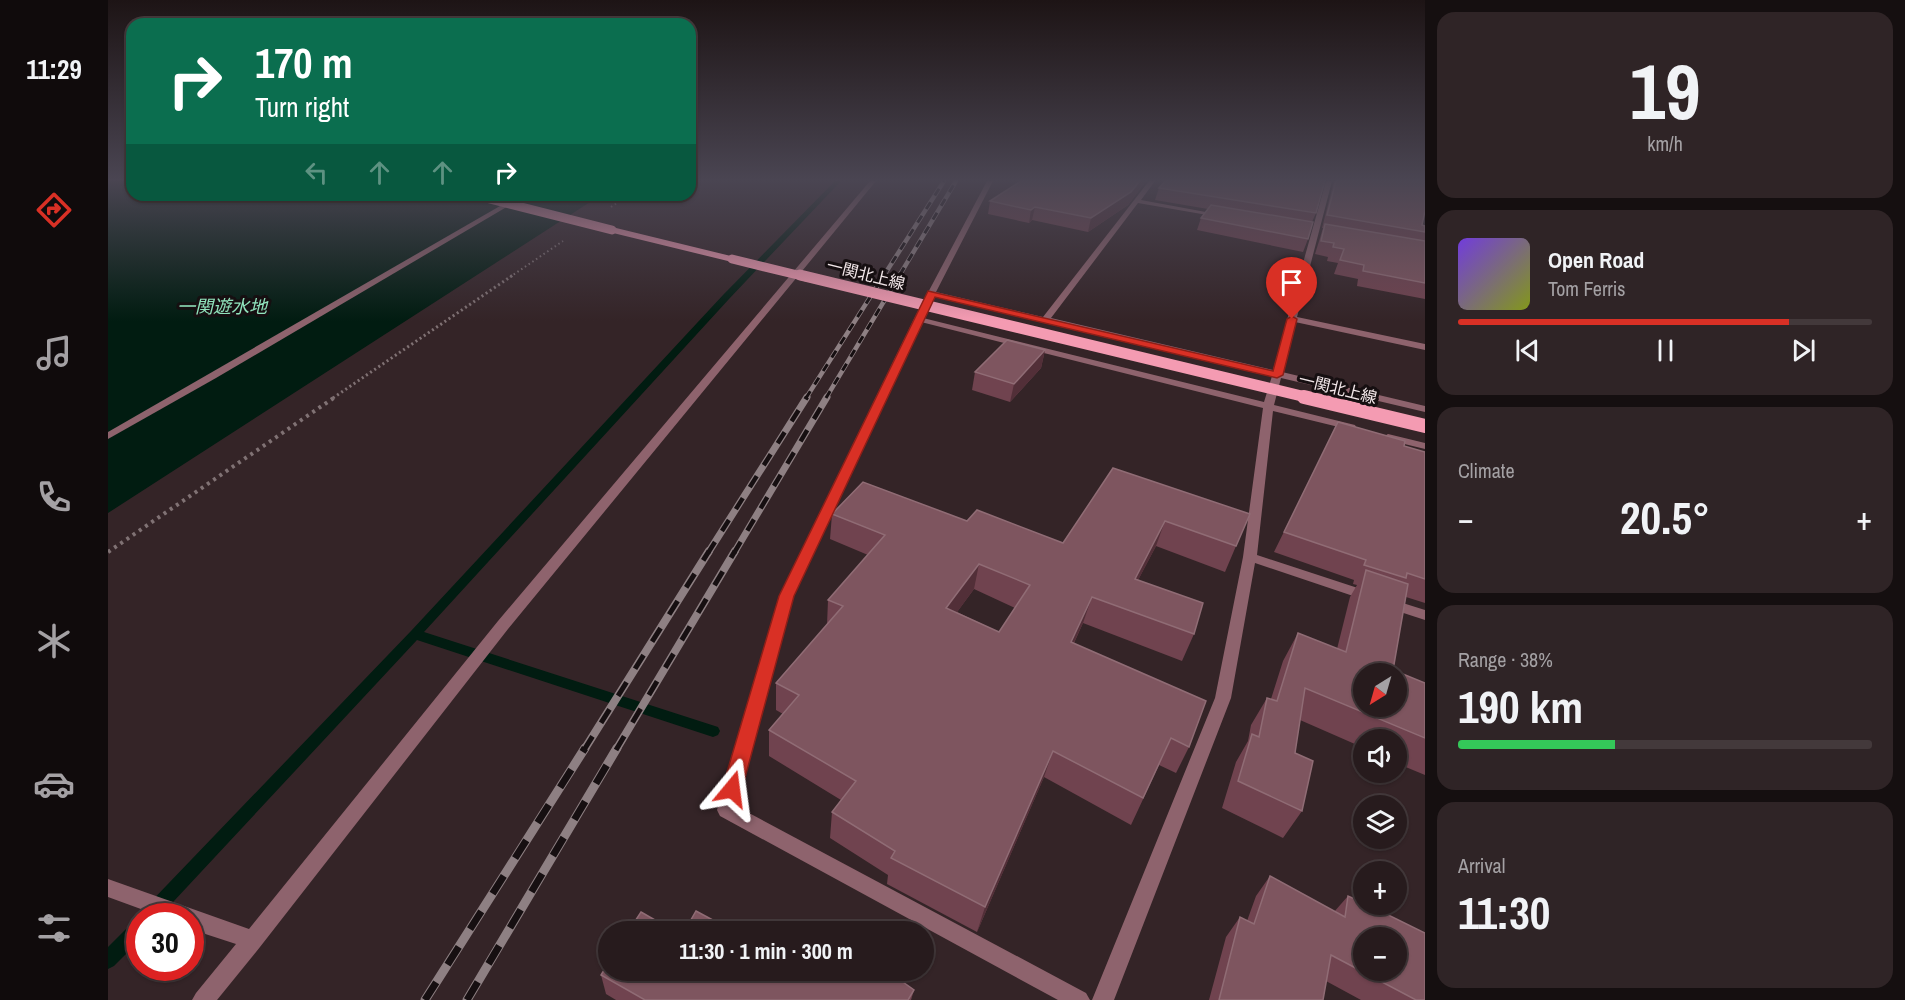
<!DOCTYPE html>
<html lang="en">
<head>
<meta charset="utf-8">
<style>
	:root { --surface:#271b1d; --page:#2f2426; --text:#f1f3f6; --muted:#a4a1a4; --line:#43393b; --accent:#d93025 }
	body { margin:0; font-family:"Archivo Narrow","Noto Sans JP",sans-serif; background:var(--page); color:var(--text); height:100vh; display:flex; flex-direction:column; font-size:22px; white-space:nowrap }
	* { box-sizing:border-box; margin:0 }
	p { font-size:20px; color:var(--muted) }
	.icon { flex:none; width:33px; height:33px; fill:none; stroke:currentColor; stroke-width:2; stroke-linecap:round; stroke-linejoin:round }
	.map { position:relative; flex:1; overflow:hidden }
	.drawer { display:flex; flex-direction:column; gap:12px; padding:12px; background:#150f10; width:480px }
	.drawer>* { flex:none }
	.banner { position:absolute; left:18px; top:18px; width:570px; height:183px; border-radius:18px; box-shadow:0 2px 4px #0004,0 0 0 2px var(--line); background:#0b6e4f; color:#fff; overflow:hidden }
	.needle { width:39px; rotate:217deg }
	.fabs { position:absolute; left:1245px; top:663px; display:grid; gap:12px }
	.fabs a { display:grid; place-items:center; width:54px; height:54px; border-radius:50%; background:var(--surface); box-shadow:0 2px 4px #0004,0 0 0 2px var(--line); font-size:30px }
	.speed { position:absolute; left:18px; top:903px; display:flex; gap:12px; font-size:30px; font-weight:700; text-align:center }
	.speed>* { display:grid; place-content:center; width:78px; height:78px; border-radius:50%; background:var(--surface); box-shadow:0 2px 4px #0004,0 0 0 2px var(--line); line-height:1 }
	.speed .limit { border:9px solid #d22; background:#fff; color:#111 }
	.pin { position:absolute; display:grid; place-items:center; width:51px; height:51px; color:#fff; margin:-62px -26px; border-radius:50% 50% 50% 0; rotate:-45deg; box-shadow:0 0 6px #0007 }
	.pin .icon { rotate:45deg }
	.me { position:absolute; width:66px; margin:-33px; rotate:16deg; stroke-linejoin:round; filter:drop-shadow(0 0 4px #0008) }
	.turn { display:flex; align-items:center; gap:21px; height:126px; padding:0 30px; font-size:27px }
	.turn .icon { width:78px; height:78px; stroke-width:2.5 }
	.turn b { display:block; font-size:42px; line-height:51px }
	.lanes { display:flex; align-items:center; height:57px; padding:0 30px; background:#0003; justify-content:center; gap:30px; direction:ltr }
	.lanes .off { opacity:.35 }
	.big { font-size:45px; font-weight:700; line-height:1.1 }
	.drawer .widget { flex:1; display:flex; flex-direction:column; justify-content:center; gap:9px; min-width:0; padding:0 21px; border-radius:18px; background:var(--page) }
	.drawer .dial { align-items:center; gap:0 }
	.dial b { font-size:78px; line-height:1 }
	.song { display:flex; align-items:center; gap:18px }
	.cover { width:72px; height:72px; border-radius:9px; background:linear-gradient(135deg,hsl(260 70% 55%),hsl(70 70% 35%)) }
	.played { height:6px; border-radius:3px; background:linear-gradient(90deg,var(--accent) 80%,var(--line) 80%) }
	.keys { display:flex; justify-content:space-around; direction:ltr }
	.heat { display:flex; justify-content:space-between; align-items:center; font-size:33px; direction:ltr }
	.charge { height:9px; border-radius:4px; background:linear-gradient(90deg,#34c759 38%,var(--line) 0) }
	.trip { position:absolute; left:490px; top:921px; width:336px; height:60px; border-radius:30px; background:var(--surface); box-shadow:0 2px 4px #0004,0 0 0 2px var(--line); font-weight:700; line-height:60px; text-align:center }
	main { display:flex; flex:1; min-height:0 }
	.menu { display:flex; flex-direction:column; width:108px; justify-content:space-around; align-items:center; background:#100b0c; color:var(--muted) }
	.menu .icon { width:42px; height:42px }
	.menu .on { color:var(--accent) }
	.menu b { font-size:27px; color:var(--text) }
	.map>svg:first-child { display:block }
	.water { fill:#011c11 }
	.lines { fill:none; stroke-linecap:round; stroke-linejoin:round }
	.stream { fill:#011c11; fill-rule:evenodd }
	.path-far2 { stroke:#807274; stroke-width:2; stroke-dasharray:1.5 3; stroke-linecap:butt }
	.path-far1 { stroke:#807274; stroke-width:3; stroke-dasharray:2 3; stroke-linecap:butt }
	.path { stroke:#807274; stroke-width:4; stroke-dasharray:3 4.5; stroke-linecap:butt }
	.street { fill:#8e636d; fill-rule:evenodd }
	.primary { fill:#f49bb2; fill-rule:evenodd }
	.rail-far3-casing { stroke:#8e8083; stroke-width:4.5 }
	.rail-far2-casing { stroke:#8e8083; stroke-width:7 }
	.rail-far1-casing { stroke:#8e8083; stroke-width:8 }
	.rail-casing { stroke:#8e8083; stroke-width:9 }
	.rail-far3 { stroke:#160f11; stroke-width:3; stroke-dasharray:8; stroke-linecap:butt }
	.rail-far2 { stroke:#160f11; stroke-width:4.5; stroke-dasharray:13; stroke-linecap:butt }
	.rail-far1 { stroke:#160f11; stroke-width:5; stroke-dasharray:16; stroke-linecap:butt }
	.rail { stroke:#160f11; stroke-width:7; stroke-dasharray:21; stroke-linecap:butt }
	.primary-bridge-far2 { stroke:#f49bb2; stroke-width:9 }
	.primary-bridge-far1 { stroke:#f49bb2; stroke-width:11 }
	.primary-bridge { stroke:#f49bb2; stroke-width:14 }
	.wall { fill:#70434f; fill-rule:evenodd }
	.shaded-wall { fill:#522f38 }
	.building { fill:#7e555f; stroke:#906c75; stroke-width:1.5; fill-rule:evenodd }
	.route { fill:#d93025; stroke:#8d1f18; stroke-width:1.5 }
	.labels { text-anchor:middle; stroke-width:6; stroke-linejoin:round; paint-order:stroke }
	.far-street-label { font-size:16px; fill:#f2e7e9; stroke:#160f11 }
	.far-water-label { font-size:18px; font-style:italic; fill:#90e3bc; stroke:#160f11 }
</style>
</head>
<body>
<main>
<nav class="menu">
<b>11:29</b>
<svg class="icon on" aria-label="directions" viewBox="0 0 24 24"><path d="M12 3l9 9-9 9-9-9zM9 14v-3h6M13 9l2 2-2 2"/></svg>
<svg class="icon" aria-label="music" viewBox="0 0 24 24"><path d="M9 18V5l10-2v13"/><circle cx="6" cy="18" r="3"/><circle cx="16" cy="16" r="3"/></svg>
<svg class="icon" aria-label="phone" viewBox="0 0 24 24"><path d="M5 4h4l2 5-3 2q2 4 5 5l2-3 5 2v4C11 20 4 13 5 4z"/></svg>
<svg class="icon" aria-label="climate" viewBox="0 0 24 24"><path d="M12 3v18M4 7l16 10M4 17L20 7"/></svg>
<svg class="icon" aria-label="car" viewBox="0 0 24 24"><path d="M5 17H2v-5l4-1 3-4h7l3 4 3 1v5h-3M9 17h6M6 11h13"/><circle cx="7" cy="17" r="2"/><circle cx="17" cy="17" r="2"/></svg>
<svg class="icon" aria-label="filters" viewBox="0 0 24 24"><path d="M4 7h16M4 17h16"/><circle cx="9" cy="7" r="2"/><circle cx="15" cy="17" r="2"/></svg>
</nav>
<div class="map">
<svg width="1317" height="1000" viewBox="0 0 1317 1000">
	<rect width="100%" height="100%" fill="#342427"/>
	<polygon class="water" points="0,181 24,181 24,195 493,195 0,513"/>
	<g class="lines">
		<g class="stream">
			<polygon points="727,181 733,181 621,299 316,632 610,727 612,731 610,735 605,737 309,640 52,916 33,916 35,910 303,631 615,295"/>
			<polygon points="32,919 32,940 6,966 0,969 0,947 26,921"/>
		</g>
		<g class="path-far2">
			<polyline points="503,207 521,195"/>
			<polyline points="402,277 455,241"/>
		</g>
		<polyline class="path-far1" points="225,398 405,275"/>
		<polyline class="path" points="0,552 227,397"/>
		<g class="street">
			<polygon points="762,181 768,181 400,629 152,947 109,1000 84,1000 88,993 128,944 82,929 82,916 52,916 0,897 0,879 141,929 390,621"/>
			<path d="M 879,181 L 885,181 L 828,292 L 935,317 L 1041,181 L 1047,181 L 1033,200 L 1114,215 L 1111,217 L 1030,203 L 943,318 L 1165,370 L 1218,181 L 1224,181 L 1189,317 L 1317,344 L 1317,350 L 1187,322 L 1174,372 L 1317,406 L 1317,412 L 1173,378 L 1166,405 L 1247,425 L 1248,427 L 1243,430 L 1165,411 L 1149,555 L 1265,593 L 1267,596 L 1265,599 L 1260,601 L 1147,563 L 1123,698 L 1006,1000 L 984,1000 L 1107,698 L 1135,557 L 1155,408 L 813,322 L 685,596 L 628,806 L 978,993 L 982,1000 L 950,1000 L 612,816 L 609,810 L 671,596 L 806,319 ZM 826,296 L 1164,376 L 1156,402 L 815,318 Z"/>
			<polygon points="411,195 419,195 108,378 0,439 0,432"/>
			<polygon points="1280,434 1317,443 1317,449 1276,439 1275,437"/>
			<polygon points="1282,599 1317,610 1317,620 1277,607 1275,604 1277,601"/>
		</g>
		<polygon class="primary" points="504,227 627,257 629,259 624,262 501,232 501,228"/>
		<g class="rail-far3-casing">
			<g id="rail-far3">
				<polyline points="698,398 836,181"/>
				<polyline points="718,398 848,181"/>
			</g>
		</g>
		<g class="rail-far2-casing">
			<g id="rail-far2">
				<polyline points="600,553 699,397"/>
				<polyline points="626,553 719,397"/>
			</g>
		</g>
		<g class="rail-far1-casing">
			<g id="rail-far1">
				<polyline points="476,750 601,551"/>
				<polyline points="508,750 627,551"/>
			</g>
		</g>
		<g class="rail-casing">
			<g id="rail">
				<polyline points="317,1000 477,748"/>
				<polyline points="359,1000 509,748"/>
			</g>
		</g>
		<use href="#rail-far3" class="rail-far3"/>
		<use href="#rail-far2" class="rail-far2"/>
		<use href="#rail-far1" class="rail-far1"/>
		<use href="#rail" class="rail"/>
		<g class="primary-bridge-far2">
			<polyline points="366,195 504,230"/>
			<polyline points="624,259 698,277"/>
		</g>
		<polyline class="primary-bridge-far1" points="692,275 1202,398"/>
		<polyline class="primary-bridge" points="1196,397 1317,426"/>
	</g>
	<g class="wall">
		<polygon points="913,181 1038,181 1020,205 980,232 924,220 921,223 880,214 882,201"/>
		<polygon points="1226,181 1317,181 1314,225 1317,226 1317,299 1249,286 1250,279 1226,274 1230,263 1219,261 1220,257 1207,254 1212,238 1215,228 1214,228"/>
		<polygon points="1051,188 1208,213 1204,222 1200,239 1195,252 1089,230 1093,218 1100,209 1047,200"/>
		<polygon points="937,350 933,368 902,402 864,390 867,372"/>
		<polygon points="1230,422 1296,446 1317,452 1317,603 1298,597 1285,670 1317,683 1317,775 1288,763 1288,740 1256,740 1256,748 1192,720 1187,753 1194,811 1175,838 1114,808 1128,762 1140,741 1143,725 1159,698 1163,699 1175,661 1190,633 1229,649 1242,597 1249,585 1245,584 1246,580 1166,552"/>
		<path d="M 1005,468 L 1128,546 L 1117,572 L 1048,546 L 1030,580 L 1086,634 L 1074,661 L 975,623 L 966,643 L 1081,747 L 1068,773 L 1051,765 L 1023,825 L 936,777 L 869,932 L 779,884 L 780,875 L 722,838 L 724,812 L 733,800 L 661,756 L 661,730 L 675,714 L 668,710 L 668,683 L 719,625 L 720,600 L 760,555 L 722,539 L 724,514 L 859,521 L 955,543 ZM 866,589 L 907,608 L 891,632 L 849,612 Z"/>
		<polygon points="1162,876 1226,912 1240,896 1317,1000 1253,1000 1218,981 1215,1000 1101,1000 1118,937 1132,917 1139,921 1148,896"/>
		<polygon points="493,975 806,990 803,1000 508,1000 498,994"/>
	</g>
	<g class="shaded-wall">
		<polygon points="1032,181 1038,181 1020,205 980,232 983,218"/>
		<polygon points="927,207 924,220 921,223 923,210"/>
		<polygon points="937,350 933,368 902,402 906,384"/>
		<polygon points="1057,521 1048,546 1017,605 1027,579"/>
		<polygon points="871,564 866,589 833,634 838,608"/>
		<polygon points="984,597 975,623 954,668 963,642"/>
		<polygon points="945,751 936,777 869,932 877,907"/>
	</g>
	<g class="building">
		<polygon points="913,181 1032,181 1023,192 983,218 927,207 923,210 882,201"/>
		<polygon points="1057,181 1217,181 1208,213 1051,188"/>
		<polygon points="1228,181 1317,181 1317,211 1314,225 1317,226 1317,232 1219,215"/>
		<polygon points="1103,205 1205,222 1200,239 1093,218"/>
		<polygon points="1217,224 1317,241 1317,283 1255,271 1256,265 1232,260 1236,249 1225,247 1226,243 1213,241"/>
		<polygon points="899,340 937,350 906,384 867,372"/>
		<polygon points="1230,422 1297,441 1296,446 1317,452 1317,579 1299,573 1298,578 1256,565 1258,560 1176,532"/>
		<path d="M 1005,468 L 1142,514 L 1128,546 L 1057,521 L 1027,579 L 1095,603 L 1086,634 L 984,597 L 963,642 L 1098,701 L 1081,747 L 1063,738 L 1035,798 L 945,751 L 877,907 L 783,858 L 787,851 L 724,812 L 748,781 L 661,730 L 691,695 L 668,683 L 735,606 L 720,600 L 777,535 L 724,514 L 755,482 L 859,521 L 869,510 L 955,543 ZM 871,564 L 922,585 L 891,632 L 838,608 Z"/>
		<path d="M 1258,570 L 1300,584 L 1285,670 L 1317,683 L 1317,738 L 1197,688 L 1187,753 L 1205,761 L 1194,811 L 1130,781 L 1144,734 L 1151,737 L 1159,698 L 1169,701 L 1190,633 L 1238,652 ZM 1256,674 L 1288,674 L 1288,706 L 1256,706 Z"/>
		<path d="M 1162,876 L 1237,917 L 1240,896 L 1256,903 L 1256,904 L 1258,904 L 1317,933 L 1317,1000 L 1308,1000 L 1223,955 L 1215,1000 L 1111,1000 L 1132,917 L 1146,924 ZM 1256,938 L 1288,938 L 1288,970 L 1256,970 Z"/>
		<polygon points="588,911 627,932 576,932"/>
		<polygon points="533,912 568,932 520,932"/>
		<polygon points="708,921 723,932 700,932"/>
		<polygon points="501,962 501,970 778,970 806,990 800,1000 537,1000 493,975"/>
	</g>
	<linearGradient id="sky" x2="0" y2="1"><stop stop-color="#1d1415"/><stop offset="0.56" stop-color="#4a4552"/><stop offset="1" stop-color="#4a4552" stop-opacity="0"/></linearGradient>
	<rect width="1317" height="321" fill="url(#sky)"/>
	<polygon class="route" points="820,291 1165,371 1179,319 1184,316 1189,319 1175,375 1169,378 827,297 686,596 634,789 631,795 624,797 617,795 614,789 671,596"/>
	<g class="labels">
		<g class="far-street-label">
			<text transform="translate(758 274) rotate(14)" y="6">一関北上線</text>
			<text transform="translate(1230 388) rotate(14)" y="6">一関北上線</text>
		</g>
		<g class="far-water-label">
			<text x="114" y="313">一関遊水地</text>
		</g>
	</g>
</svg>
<div class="fabs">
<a><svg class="needle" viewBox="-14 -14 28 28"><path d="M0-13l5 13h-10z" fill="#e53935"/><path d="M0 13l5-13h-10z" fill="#a4a1a4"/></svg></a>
<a><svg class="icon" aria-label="sound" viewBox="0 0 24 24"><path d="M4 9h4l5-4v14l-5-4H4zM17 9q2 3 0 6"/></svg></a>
<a><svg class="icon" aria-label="layers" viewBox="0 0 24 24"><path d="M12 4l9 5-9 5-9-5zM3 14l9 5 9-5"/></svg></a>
<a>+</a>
<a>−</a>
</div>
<div class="speed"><div class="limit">30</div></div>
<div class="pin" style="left:1184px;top:319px;background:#d93025"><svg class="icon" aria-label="arrive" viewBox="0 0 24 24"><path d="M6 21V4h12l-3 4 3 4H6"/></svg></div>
<svg class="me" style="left:624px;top:789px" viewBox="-20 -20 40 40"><path d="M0-17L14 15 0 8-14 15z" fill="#d93025" stroke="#fff" stroke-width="4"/></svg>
<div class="trip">11:30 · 1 min · 300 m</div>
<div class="banner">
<div class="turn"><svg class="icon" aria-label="right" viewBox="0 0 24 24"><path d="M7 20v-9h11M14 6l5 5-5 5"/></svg><div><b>170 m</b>Turn right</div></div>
<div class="lanes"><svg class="icon off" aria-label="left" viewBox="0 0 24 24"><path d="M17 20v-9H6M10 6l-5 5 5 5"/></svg><svg class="icon off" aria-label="ahead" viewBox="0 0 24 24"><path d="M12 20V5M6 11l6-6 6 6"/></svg><svg class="icon off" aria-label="ahead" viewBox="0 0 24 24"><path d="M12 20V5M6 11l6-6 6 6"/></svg><svg class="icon" aria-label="right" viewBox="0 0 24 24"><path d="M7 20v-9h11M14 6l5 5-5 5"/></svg></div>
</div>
</div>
<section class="drawer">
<div class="widget dial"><b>19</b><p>km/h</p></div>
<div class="widget">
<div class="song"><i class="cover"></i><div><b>Open Road</b><p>Tom Ferris</p></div></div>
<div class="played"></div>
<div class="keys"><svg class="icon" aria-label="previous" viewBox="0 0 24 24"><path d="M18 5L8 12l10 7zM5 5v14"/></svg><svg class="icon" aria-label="pause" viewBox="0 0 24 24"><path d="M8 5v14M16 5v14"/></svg><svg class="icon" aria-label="next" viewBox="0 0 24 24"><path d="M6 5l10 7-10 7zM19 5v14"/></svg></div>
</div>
<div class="widget"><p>Climate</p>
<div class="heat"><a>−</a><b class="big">20.5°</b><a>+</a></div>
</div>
<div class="widget"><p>Range · 38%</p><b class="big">190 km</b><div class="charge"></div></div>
<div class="widget"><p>Arrival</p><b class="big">11:30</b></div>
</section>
</main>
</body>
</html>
